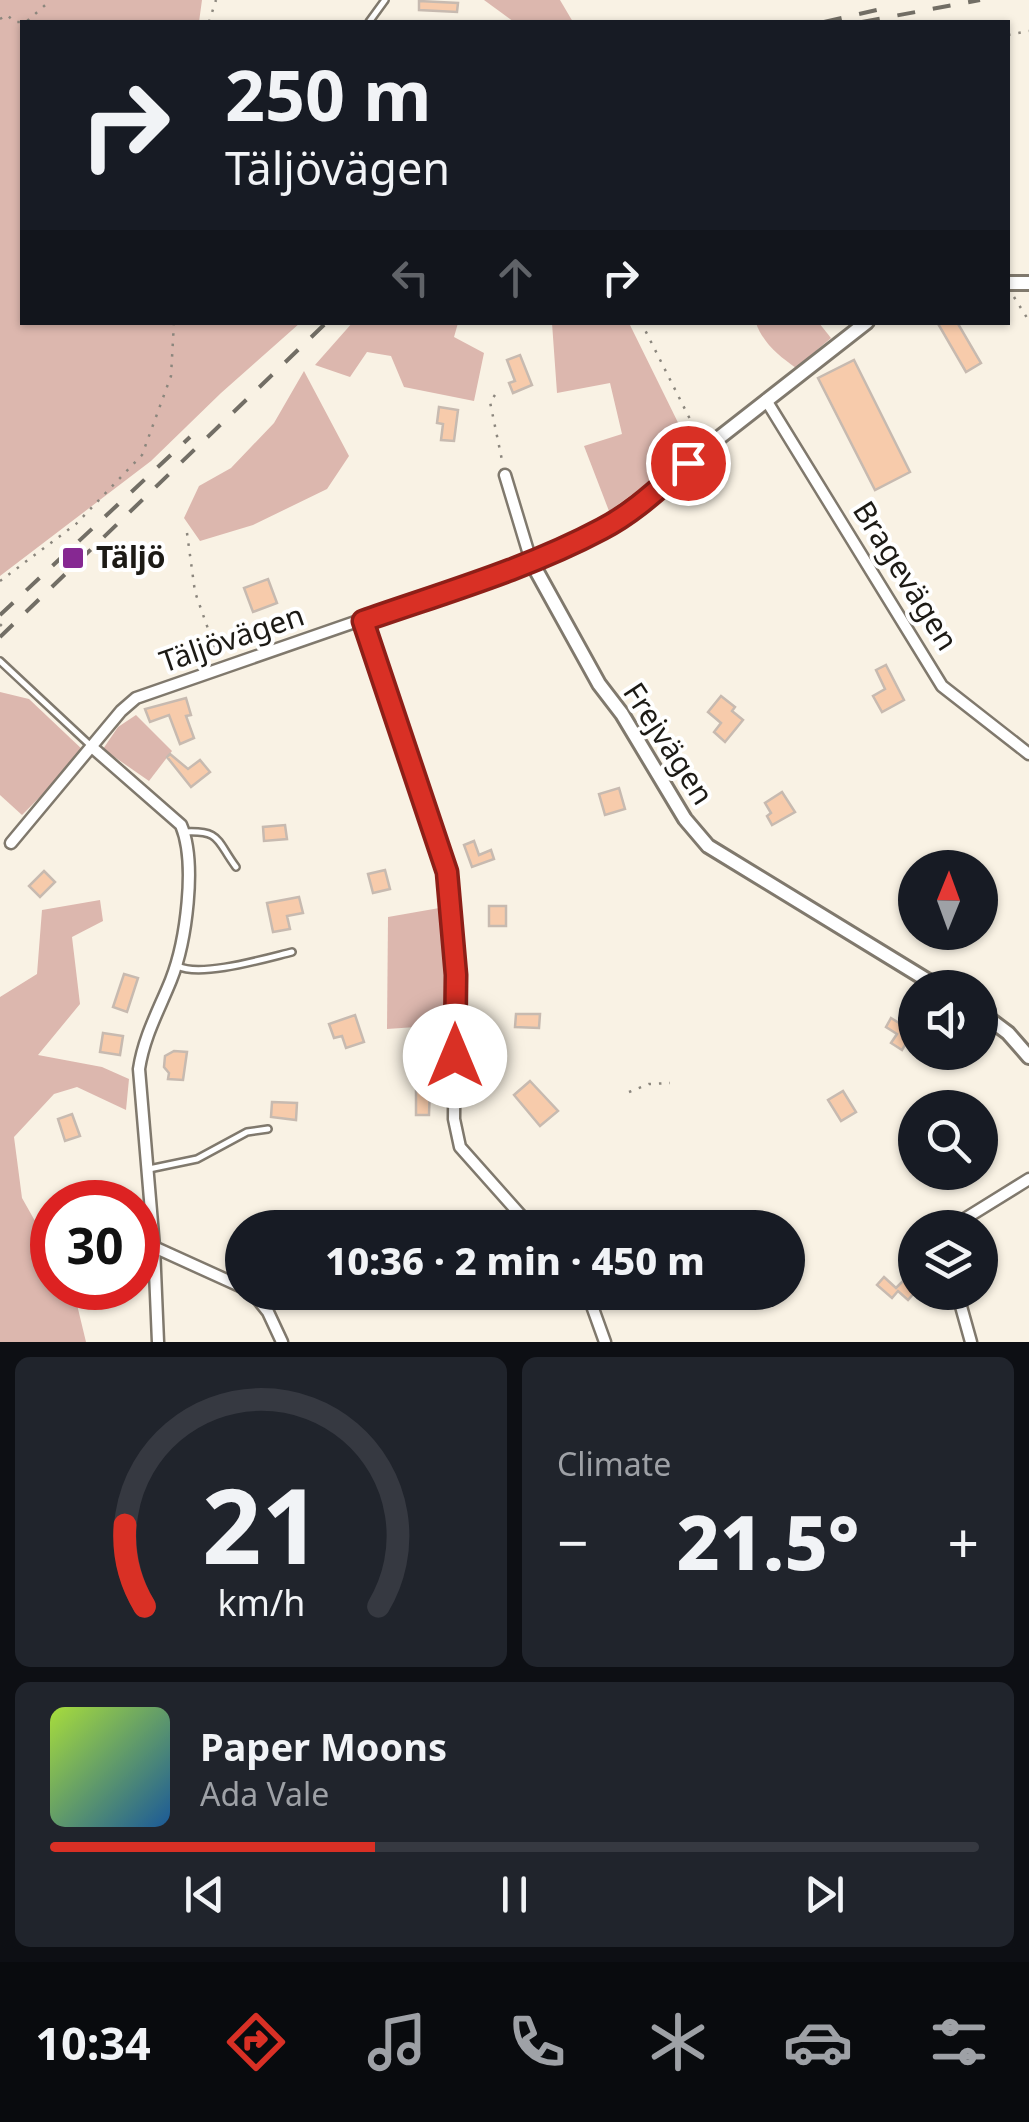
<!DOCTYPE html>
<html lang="en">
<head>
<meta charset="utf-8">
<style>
	:root { --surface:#171b24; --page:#20242c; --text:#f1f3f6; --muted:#9ea1a6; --line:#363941; --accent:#d93025 }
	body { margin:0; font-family:"Noto Sans",sans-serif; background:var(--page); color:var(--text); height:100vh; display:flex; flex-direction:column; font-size:38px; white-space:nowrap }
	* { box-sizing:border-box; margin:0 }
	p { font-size:32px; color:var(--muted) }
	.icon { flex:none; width:55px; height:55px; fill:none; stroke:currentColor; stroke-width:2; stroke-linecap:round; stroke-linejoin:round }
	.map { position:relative; height:1342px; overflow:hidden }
	.drawer { display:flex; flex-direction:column; gap:15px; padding:15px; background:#0d0f14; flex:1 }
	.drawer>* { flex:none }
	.guide { position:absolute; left:20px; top:20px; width:990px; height:305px; border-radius:0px; box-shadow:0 2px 8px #0004; background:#171b24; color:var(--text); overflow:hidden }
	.needle { width:65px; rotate:1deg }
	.tools { position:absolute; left:898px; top:850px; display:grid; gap:20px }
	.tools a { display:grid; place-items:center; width:100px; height:100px; border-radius:50%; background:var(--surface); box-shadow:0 2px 8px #0004; font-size:50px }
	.speed { position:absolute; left:30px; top:1180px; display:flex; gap:20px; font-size:50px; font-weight:700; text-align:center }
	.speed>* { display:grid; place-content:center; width:130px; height:130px; border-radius:50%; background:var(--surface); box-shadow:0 2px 8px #0004; line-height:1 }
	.speed .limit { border:15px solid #d22; background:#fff; color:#111 }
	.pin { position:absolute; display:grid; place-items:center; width:85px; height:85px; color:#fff; margin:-42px; border:5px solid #fff; border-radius:50%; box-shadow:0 2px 10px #0007 }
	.me { position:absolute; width:110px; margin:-55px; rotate:0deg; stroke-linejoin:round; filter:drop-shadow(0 0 8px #0008) }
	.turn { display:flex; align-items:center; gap:35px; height:210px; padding:0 40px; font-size:45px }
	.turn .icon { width:130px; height:130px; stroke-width:2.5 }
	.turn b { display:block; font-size:70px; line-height:85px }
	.lanes { display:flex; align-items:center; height:95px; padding:0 40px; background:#0003; justify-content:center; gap:50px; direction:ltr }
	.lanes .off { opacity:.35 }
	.big { font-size:75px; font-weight:800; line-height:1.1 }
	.drawer .widget { flex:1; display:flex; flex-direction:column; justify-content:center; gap:15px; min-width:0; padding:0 35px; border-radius:15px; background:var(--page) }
	.drawer .dial { align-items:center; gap:0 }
	.dial svg { height:260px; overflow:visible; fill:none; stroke:var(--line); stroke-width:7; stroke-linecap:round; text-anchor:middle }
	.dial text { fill:var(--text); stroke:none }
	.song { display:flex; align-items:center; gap:30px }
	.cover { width:120px; height:120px; border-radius:15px; background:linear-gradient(135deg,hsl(80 70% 55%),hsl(210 70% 35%)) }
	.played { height:10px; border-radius:5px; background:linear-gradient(90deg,var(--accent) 35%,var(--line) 35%) }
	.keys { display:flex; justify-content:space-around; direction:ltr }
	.heat { display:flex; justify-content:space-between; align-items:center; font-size:55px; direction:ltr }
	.drawer .tiles { flex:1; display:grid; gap:15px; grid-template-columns:1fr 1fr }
	.widget:last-child { grid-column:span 2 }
	.trip { position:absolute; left:225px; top:1210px; width:580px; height:100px; border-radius:50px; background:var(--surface); box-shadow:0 2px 8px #0004; font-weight:800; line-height:100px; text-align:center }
	.menu { display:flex; height:160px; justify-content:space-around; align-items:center; background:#090b0e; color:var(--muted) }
	.menu .icon { width:70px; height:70px }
	.menu .current { color:var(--accent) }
	.menu b { font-size:45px; color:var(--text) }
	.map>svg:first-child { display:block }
	.green { fill:#dcb7ae }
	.building { fill:#f7cbab; stroke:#c7bab0; stroke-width:2.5 }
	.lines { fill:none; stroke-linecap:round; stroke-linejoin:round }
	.service-casing { stroke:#80796d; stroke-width:10 }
	.minor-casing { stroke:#80796d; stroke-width:15 }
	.tertiary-casing { stroke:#80796d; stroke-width:18 }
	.path { stroke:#8b867d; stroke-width:2.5; stroke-dasharray:2.5 8; stroke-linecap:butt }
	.service { stroke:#fff; stroke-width:5 }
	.minor { stroke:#fff; stroke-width:10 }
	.tertiary { stroke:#fff; stroke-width:12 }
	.rail { stroke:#726e65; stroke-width:4; stroke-dasharray:18 18; stroke-linecap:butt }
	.route-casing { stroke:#8d1f18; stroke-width:25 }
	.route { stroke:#d93025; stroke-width:18 }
	.poi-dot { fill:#862892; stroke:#fff; stroke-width:4 }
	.labels { text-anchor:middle; stroke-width:8; stroke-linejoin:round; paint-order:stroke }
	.poi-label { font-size:30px; font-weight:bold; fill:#1c1a15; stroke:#fff; text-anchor:start }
	.street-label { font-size:30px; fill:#1c1a15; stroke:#fff }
</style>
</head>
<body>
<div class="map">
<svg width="1029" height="1342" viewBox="0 0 1029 1342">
	<rect width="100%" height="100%" fill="#f9f2e4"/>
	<g class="green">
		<polygon points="0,0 202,0 199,22 22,22 22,322 300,323 221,393 151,461 0,576"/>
		<polygon points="484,0 560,0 573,22 514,22"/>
		<polygon points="353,322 458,323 454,337 484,353 474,401 404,387 391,356 367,352 350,377 315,365"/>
		<polygon points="552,323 629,323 692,451 609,511 584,446 622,434 610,383 557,393"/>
		<path d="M 756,323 L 819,323 L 831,338 L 796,368 C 779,356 763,343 756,323 Z"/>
		<polygon points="304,371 349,456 327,489 253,525 200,541 184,518 199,486 231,468 274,423"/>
		<polygon points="0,692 29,699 85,752 22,815 0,795"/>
		<polygon points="136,715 172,751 149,781 103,749 118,727"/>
		<polygon points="100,900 103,921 72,937 80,1004 38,1055 102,1067 129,1079 126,1110 77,1087 54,1094 14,1137 22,1198 52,1251 52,1288 73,1288 86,1342 0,1342 0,997 37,974 42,910"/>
		<polygon points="445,907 445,1025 387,1029 388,917"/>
	</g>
	<g class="building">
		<polygon points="419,1 458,3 457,12 419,10"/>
		<polygon points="937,322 957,322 981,363 966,372"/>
		<polygon points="520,355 532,385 513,393 509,383 515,381 507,360"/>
		<polygon points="854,360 910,472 875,490 818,378"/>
		<polygon points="439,407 458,410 454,441 441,440 443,424 437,423"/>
		<polygon points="268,579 277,603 253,612 244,588"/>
		<polygon points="886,665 904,700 882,712 873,696 885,689 876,670"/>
		<polygon points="721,696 735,707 732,711 743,720 725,742 714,732 721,723 708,712"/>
		<polygon points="186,698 191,715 186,716 194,738 180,744 169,715 150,722 145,709"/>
		<polygon points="170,754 188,769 200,760 210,772 191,787 167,757"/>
		<polygon points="619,788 625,809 605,815 599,794"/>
		<polygon points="782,792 795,812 772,825 767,816 771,813 765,803"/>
		<polygon points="285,825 287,839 264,841 263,827"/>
		<polygon points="474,841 479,855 491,850 494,859 472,867 464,845"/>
		<polygon points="385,870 390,889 373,893 368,874"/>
		<polygon points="44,871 55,882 40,897 29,886"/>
		<polygon points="299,897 303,913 287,916 290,929 273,932 267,903"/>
		<rect x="489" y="906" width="17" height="20"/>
		<polygon points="124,974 138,978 127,1012 113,1007"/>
		<polygon points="516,1014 540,1014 539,1028 515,1027"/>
		<polygon points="355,1015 364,1042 346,1048 342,1036 334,1038 329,1024"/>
		<polygon points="891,1018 915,1033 915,1045 908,1040 902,1050 891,1043 897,1034 886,1027"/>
		<polygon points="103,1033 123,1036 120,1055 100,1052"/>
		<polygon points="174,1051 187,1052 183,1080 168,1079 169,1073 164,1067 165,1056"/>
		<polygon points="530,1081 558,1111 540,1126 514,1095"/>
		<polygon points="416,1086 430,1086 429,1115 416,1115"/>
		<polygon points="843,1091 856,1112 841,1121 828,1100"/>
		<polygon points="272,1102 297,1103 296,1120 271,1117"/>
		<polygon points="72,1114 80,1136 65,1141 58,1119"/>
		<polygon points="884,1277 896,1288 905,1279 915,1292 908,1300 898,1291 892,1298 877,1285"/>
	</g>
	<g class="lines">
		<g class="service-casing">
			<g id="service">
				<polyline points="369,22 385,0"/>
				<polyline points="0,661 91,746"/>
				<path d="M 184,832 C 221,830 216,840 236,867"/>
				<path d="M 178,966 C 200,978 267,958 292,952"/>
				<polyline points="149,1169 197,1159 247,1132 268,1129"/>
			</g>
		</g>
		<g class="minor-casing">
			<g id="minor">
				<polyline points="766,400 942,686 1029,754"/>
				<polyline points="363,621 447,872 455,975 454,1119 460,1147 532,1228"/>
				<path d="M 93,748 L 181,825 C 197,863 186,942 171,980 C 159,1010 144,1036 139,1069 L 154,1247 L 158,1342"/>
				<polyline points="11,843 121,711 136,698 531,561 505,475"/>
				<polyline points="950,1228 1029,1179"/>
				<polyline points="154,1247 242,1287"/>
				<polyline points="252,1292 268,1312 282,1342"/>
				<polyline points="587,1292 605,1342"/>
				<polyline points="957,1292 971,1342"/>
			</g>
		</g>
		<g class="tertiary-casing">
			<g id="tertiary">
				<polyline points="1008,283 1029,283"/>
				<polyline points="867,322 706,448 652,497 604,528 531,561 599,684 622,714 685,819 708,846 940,988"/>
				<polyline points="980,1012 1008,1033 1029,1057"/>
			</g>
		</g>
		<g class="path">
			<polyline points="0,19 7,15 15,22 26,22 51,0"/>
			<polyline points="209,22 216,0"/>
			<polyline points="1008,35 1029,31"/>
			<polyline points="1014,297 1029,321"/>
			<polyline points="641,322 699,437"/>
			<polyline points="495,395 490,402 503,465"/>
			<polyline points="187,533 195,592 218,657"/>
			<polyline points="0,581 76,524 142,455 171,376 174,322"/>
			<polyline points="0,626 3,623"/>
			<polyline points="629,1092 649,1084 670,1083"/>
		</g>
		<use href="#service" class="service"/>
		<use href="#minor" class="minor"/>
		<use href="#tertiary" class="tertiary"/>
		<g class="rail">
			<polyline points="824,22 877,10"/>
			<polyline points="862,22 980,0"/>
			<polyline points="0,615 190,437"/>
			<polyline points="0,637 327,322"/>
		</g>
	</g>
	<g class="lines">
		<g class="route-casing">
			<path id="route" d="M 455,1056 L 456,975 L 447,872 L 363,621 C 443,593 527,569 602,529 C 635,512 660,487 688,463"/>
		</g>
		<use href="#route" class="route"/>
	</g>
	<rect class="poi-dot" x="61" y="546" width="24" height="24" rx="5"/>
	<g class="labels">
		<g class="poi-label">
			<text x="96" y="568">Täljö</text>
		</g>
		<g class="street-label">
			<text transform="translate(905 576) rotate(58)" y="10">Bragevägen</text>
			<text transform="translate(232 639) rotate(-19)" y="10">Täljövägen</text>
			<text transform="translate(668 744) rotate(57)" y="10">Frejvägen</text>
		</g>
	</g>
</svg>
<div class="tools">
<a><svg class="needle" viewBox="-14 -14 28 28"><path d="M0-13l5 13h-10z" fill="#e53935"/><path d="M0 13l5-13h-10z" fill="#9ea1a6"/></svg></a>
<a><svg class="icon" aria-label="sound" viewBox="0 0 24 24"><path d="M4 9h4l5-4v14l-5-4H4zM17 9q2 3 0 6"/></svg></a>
<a><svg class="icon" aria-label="search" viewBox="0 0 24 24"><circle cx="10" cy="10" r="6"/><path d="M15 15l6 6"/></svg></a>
<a><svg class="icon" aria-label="layers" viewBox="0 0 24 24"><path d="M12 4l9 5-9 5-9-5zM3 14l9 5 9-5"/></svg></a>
</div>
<div class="speed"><div class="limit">30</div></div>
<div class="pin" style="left:688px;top:463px;background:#d93025"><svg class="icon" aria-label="arrive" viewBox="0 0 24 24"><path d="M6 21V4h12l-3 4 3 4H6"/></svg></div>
<svg class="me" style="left:455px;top:1056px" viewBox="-20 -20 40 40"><circle r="19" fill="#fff"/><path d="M0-13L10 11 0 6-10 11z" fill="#d93025"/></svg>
<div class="trip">10:36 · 2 min · 450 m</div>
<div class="guide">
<div class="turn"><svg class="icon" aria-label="right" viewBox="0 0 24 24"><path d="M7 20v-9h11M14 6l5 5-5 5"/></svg><div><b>250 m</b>Täljövägen</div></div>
<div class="lanes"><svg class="icon off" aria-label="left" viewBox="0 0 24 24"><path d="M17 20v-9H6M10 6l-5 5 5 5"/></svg><svg class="icon off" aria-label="ahead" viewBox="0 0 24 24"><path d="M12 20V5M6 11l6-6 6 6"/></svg><svg class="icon" aria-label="right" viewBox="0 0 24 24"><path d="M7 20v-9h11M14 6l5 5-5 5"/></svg></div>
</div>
</div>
<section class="drawer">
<div class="tiles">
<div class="widget dial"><svg viewBox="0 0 100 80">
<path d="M14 69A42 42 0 1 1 86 69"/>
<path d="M14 69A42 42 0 0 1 8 44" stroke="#d93025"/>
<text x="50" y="56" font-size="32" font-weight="700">21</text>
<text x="50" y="72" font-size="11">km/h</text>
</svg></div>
<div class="widget"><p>Climate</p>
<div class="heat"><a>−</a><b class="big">21.5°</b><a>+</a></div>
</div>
<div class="widget">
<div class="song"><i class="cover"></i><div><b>Paper Moons</b><p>Ada Vale</p></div></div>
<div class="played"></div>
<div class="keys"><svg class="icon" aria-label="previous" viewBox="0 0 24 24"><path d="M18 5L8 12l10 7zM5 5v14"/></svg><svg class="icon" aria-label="pause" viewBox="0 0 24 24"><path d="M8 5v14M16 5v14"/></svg><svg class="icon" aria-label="next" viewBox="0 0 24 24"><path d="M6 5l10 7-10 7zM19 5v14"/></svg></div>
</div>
</div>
</section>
<nav class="menu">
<b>10:34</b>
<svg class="icon current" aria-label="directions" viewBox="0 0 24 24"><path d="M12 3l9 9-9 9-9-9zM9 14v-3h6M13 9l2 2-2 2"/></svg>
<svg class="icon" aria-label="music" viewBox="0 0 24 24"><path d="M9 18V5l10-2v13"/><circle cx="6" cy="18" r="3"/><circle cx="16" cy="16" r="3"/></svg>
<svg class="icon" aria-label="phone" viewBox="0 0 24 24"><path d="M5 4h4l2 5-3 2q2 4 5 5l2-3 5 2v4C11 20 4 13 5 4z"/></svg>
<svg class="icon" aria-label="climate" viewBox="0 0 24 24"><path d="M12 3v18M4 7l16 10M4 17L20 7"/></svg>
<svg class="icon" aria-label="car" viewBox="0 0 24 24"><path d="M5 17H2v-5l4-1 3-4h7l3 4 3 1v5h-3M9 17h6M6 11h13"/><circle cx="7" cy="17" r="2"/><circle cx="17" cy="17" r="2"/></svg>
<svg class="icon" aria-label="filters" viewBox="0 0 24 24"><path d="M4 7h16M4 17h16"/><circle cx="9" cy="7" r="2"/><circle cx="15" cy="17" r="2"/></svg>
</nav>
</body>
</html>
